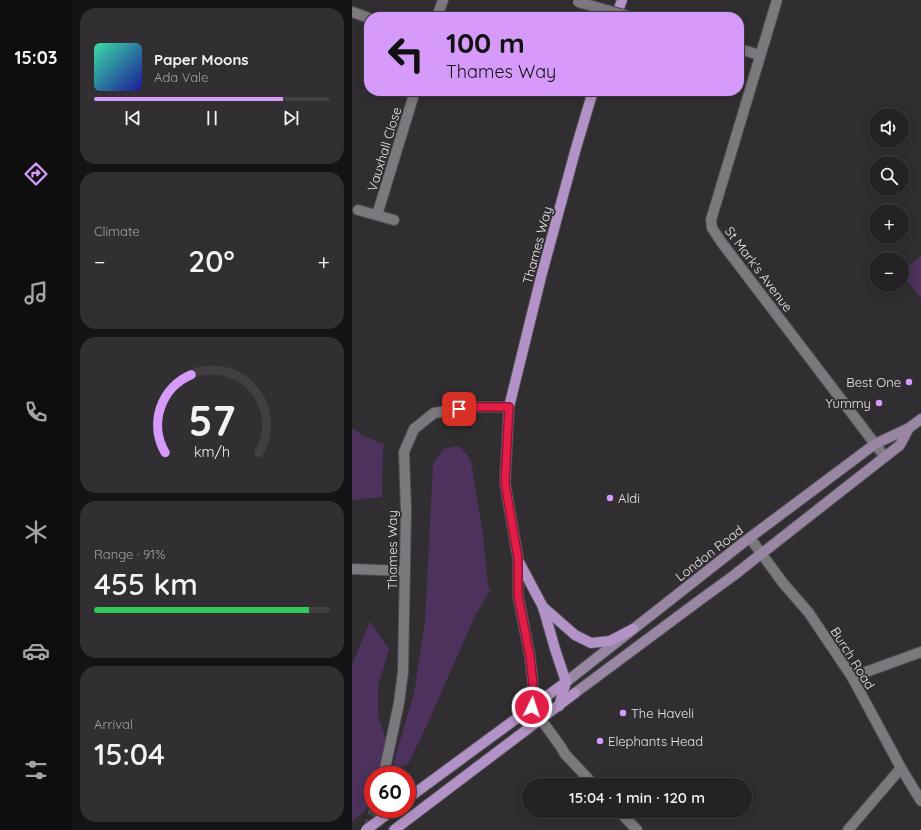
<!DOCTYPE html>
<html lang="en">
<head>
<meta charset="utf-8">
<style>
	:root { --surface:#252226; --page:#312f32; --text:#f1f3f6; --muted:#a3a4a7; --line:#423f43; --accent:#d69bfa }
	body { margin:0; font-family:Quicksand,sans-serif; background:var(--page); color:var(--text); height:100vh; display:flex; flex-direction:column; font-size:15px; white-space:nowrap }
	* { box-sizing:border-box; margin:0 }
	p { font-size:13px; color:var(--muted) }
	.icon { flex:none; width:22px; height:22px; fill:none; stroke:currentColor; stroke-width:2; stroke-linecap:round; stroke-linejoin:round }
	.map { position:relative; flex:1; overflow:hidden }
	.side { display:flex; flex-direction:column; gap:8px; padding:8px; background:#141315; width:280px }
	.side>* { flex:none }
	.banner { position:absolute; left:12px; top:12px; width:380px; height:84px; border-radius:16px; box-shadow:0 2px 10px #0003,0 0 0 1px var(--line); background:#d69bfa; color:#111; overflow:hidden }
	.fabs { position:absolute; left:517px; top:108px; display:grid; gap:8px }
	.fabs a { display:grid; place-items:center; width:40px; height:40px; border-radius:50%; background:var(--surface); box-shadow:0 2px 10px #0003,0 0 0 1px var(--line); font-size:20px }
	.speed { position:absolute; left:12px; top:766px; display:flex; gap:8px; font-size:20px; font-weight:700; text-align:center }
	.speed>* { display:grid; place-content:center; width:52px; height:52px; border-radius:50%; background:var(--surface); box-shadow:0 2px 10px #0003,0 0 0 1px var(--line); line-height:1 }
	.speed .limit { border:6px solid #d22; background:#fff; color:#111 }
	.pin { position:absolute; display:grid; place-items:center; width:34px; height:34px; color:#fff; margin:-17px; border-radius:8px; box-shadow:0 2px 6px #0006 }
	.me { position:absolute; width:44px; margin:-22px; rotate:4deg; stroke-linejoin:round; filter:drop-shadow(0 0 3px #0008) }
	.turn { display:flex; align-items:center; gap:14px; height:84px; padding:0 16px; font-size:18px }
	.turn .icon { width:52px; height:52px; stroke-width:2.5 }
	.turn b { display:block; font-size:28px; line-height:34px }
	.big { font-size:30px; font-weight:600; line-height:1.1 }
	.side .widget { flex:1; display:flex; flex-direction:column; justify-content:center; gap:6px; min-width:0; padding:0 14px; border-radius:16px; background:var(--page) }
	.side .dial { align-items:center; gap:0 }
	.dial svg { height:104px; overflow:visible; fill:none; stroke:var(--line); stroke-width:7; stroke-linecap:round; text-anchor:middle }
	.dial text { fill:var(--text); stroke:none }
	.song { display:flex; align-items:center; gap:12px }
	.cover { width:48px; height:48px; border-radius:6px; background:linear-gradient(135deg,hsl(160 70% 55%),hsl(240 70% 35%)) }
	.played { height:4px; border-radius:2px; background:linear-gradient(90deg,var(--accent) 80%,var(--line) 80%) }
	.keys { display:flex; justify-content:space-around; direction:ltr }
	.heat { display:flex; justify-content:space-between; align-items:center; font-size:22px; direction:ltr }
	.charge { height:6px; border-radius:3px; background:linear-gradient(90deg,#34c759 91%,var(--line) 0) }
	.trip { position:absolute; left:170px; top:778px; width:230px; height:40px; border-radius:20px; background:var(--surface); box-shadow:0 2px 10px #0003,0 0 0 1px var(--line); font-weight:600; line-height:40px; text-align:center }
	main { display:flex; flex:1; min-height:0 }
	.tabs { display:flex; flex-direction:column; width:72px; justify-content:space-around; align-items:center; background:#0f0e0f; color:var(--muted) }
	.tabs .icon { width:28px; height:28px }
	.tabs .selected { color:var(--accent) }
	.tabs b { font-size:18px; color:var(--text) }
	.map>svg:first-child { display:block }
	.green { fill:#4c325c }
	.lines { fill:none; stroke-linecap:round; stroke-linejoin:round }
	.tertiary-tunnel { stroke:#4d4a4e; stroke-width:10; stroke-dasharray:10 5; stroke-linecap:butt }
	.minor-casing { stroke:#4f4c50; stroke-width:12 }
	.tertiary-casing { stroke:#4f4c50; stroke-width:12 }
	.secondary-casing { stroke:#4f4c50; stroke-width:12 }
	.primary-casing { stroke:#4f4c50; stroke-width:12 }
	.minor { stroke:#7c797e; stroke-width:10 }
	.tertiary { stroke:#7c797e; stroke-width:10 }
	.secondary { stroke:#9886a3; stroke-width:10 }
	.primary { stroke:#b393c7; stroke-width:10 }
	.minor-bridge-casing { stroke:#4f4c50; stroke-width:12; stroke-linecap:butt }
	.primary-bridge-casing { stroke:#4f4c50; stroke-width:12; stroke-linecap:butt }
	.minor-bridge { stroke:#7c797e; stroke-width:10 }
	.primary-bridge { stroke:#b393c7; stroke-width:10 }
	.route-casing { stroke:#92132f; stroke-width:10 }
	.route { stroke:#e11d48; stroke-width:7 }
	.poi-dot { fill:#d69bfa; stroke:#312e32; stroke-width:1.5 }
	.labels { text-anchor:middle; stroke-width:4; stroke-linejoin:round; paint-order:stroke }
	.street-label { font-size:13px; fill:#e9e7ea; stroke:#312e32 }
	.poi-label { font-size:13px; fill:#e9e7ea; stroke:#312e32; text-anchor:start }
</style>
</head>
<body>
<main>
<nav class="tabs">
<b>15:03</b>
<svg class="icon selected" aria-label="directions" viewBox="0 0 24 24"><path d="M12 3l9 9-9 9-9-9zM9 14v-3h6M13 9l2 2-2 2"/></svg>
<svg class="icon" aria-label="music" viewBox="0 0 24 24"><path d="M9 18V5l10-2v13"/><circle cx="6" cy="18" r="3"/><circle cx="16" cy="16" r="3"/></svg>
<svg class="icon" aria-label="phone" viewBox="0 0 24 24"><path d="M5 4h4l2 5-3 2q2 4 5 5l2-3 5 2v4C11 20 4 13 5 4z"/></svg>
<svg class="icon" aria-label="climate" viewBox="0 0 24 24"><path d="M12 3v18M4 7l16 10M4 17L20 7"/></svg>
<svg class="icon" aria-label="car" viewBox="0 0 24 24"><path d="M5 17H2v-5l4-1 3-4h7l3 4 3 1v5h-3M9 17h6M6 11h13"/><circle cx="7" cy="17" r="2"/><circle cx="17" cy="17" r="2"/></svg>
<svg class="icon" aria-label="filters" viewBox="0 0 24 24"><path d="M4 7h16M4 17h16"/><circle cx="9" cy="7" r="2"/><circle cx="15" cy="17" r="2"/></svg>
</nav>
<section class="side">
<div class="widget">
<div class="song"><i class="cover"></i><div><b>Paper Moons</b><p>Ada Vale</p></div></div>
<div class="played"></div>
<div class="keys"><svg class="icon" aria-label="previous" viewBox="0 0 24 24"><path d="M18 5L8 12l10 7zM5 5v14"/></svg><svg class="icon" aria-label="pause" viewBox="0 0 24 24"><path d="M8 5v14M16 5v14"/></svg><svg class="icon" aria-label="next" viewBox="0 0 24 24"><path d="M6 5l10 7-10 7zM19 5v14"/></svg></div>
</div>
<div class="widget"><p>Climate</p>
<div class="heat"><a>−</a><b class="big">20°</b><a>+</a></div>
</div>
<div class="widget dial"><svg viewBox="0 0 100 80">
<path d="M14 69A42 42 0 1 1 86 69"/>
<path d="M14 69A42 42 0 0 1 34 9" stroke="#d69bfa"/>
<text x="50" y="56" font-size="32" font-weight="700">57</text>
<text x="50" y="72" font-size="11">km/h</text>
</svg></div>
<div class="widget"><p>Range · 91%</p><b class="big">455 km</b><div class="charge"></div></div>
<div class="widget"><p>Arrival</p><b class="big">15:04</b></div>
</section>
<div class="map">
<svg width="569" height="830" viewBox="0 0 569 830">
	<rect width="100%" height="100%" fill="#312e32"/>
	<g class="green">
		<polygon points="569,256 569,299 550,274 550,272"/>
		<polygon points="0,428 12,436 32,444 31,451 30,497 0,500"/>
		<polygon points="106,446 113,452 119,461 131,535 136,586 139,589 123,616 75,725 56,764 41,769 43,758 62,693 73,622 81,464 91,449"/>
		<polygon points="18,621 37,649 26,686 26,716 37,750 30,775 21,775 21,803 0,822 0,665"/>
	</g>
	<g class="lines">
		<polyline class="tertiary-tunnel" points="16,830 22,809"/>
		<g class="minor-casing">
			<g id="minor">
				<polyline points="425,0 359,220 360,228 370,243 533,457"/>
				<polyline points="0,12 17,18"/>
				<polyline points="85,17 91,0"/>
				<polyline points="387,49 408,55"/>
				<polyline points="6,210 42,220"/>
				<polyline points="25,215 63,91"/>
				<polyline points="398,538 431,583 457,613 500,677 549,768 569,801"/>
				<polyline points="0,569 53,571"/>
				<polyline points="500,677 569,652"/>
				<polyline points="180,707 209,747 213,754 242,785"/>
				<polyline points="267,811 285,830"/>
				<polyline points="496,830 549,768"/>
			</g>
		</g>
		<g class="tertiary-casing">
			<polyline id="tertiary" points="32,773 47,703 51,672 54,510 52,452 62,429 82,413 119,407 157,407"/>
		</g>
		<g class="secondary-casing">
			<g id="secondary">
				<polyline points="214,682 392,542 523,444 557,428 569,419"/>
				<polyline points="223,693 348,600 381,576 548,445 557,428"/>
			</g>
		</g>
		<g class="primary-casing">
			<g id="primary">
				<polyline points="264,17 270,0"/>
				<polyline points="166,560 191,607 203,649 214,682 207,706"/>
				<polyline points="191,607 223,635 239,643 258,641 281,629"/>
				<polyline points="180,707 181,684 178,657 166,595 166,558 153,483 157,407 189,277 224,148 241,91"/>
				<polyline points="55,799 214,682"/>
				<polyline points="42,830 223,693"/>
			</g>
		</g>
		<use href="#minor" class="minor"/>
		<use href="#tertiary" class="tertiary"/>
		<use href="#secondary" class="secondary"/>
		<use href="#primary" class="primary"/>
		<g class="minor-bridge-casing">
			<polyline id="minor-bridge" points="226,2 279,17"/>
		</g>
		<g class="primary-bridge-casing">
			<polyline id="primary-bridge" points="14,830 42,809"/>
		</g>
		<use href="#minor-bridge" class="minor-bridge"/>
		<use href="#primary-bridge" class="primary-bridge"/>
	</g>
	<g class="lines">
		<g class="route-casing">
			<polyline id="route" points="107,409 119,407 157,407 153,483 166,558 166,595 178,657 181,684 180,707"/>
		</g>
		<use href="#route" class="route"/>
	</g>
	<g class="poi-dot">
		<circle cx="557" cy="382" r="4"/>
		<circle cx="527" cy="403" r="4"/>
		<circle cx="258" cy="498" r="4"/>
		<circle cx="271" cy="713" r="4"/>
		<circle cx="248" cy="741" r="4"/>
	</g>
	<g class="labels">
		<g class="street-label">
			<text transform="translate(32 149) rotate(-73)" y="5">Vauxhall Close</text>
			<text transform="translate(185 245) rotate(-75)" y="5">Thames Way</text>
			<text transform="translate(407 269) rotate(53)" y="5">St Mark's Avenue</text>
			<text transform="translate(40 550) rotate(-90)" y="5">Thames Way</text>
			<text transform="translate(357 553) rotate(-38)" y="5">London Road</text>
			<text transform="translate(501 658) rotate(58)" y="5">Burch Road</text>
		</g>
		<g class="poi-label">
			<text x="549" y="387" text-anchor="end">Best One</text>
			<text x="519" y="408" text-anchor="end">Yummy</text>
			<text x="266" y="503">Aldi</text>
			<text x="279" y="718">The Haveli</text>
			<text x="256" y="746">Elephants Head</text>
		</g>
	</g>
</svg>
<div class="fabs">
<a><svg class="icon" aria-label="sound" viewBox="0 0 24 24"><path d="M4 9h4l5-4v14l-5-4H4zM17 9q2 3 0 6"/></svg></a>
<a><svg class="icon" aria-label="search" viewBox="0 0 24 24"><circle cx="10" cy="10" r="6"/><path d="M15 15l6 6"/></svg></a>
<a>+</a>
<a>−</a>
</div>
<div class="speed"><div class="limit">60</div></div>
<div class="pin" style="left:107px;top:409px;background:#d93025"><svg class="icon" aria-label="arrive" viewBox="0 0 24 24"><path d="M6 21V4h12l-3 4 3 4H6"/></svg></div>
<svg class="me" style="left:180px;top:707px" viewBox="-20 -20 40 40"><circle r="17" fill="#e11d48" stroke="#fff" stroke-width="3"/><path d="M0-11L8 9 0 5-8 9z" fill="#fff"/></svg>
<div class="trip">15:04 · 1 min · 120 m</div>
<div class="banner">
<div class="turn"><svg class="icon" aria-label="left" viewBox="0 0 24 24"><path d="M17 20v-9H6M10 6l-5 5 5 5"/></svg><div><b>100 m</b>Thames Way</div></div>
</div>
</div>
</main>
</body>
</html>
